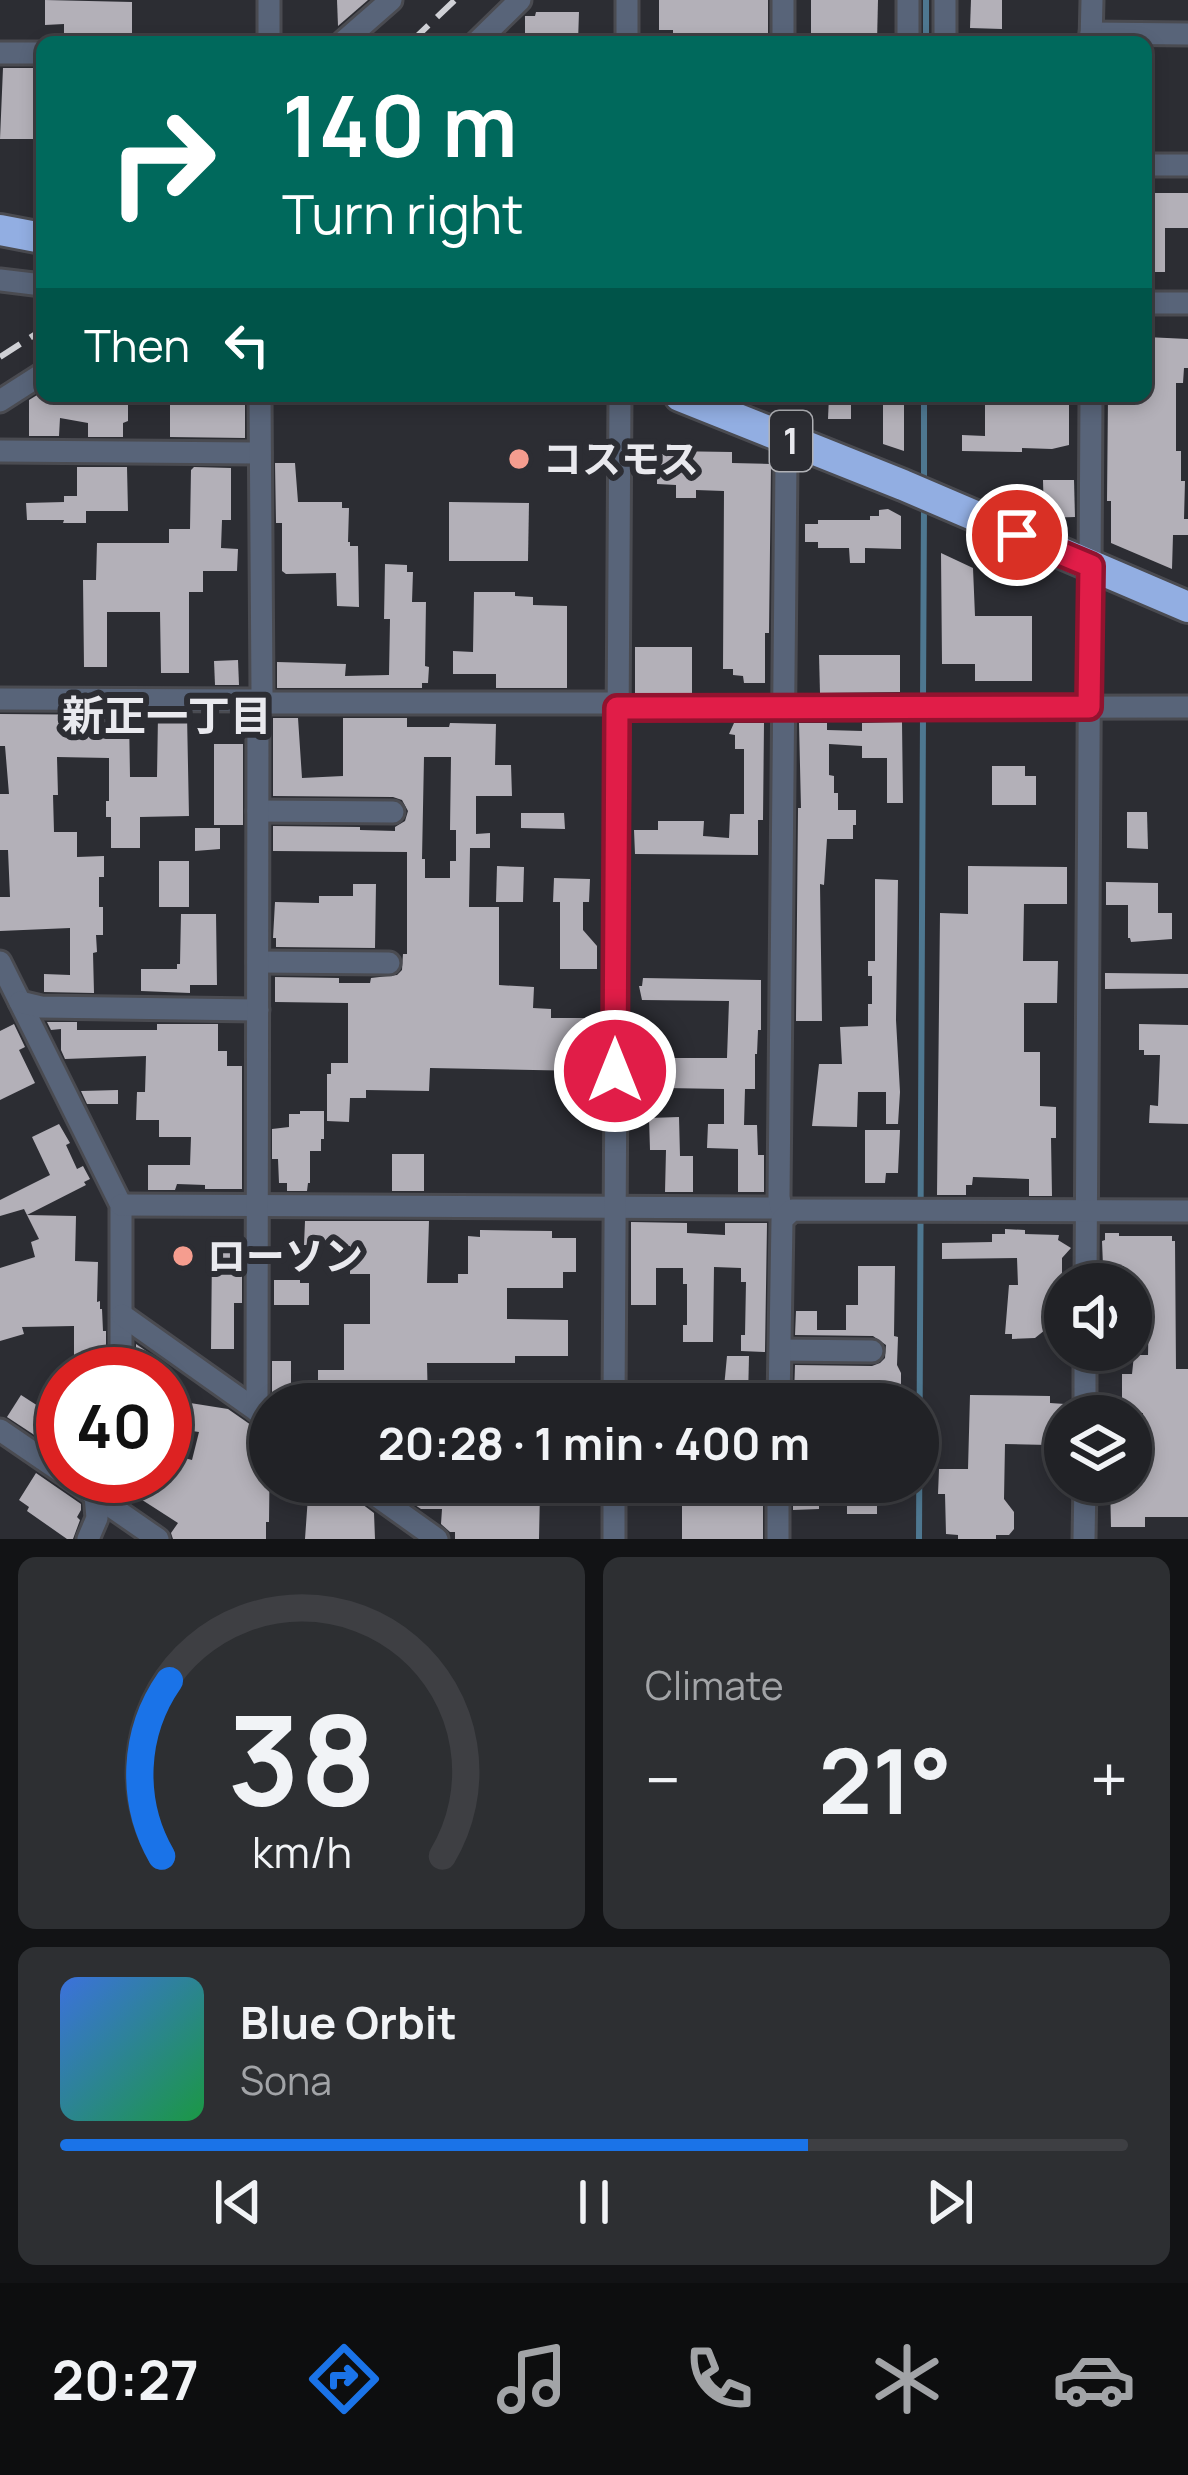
<!DOCTYPE html>
<html lang="en">
<head>
<meta charset="utf-8">
<style>
	:root { --surface:#212226; --page:#2d2f32; --text:#f1f3f6; --muted:#a2a4a7; --line:#3e3f43; --accent:#1a73e8 }
	body { margin:0; font-family:Manrope,"Noto Sans JP",sans-serif; background:var(--page); color:var(--text); height:100vh; display:flex; flex-direction:column; font-size:45px; white-space:nowrap }
	* { box-sizing:border-box; margin:0 }
	p { font-size:39px; color:var(--muted) }
	.icon { flex:none; width:66px; height:66px; fill:none; stroke:currentColor; stroke-width:2; stroke-linecap:round; stroke-linejoin:round }
	.map { position:relative; height:1539px; overflow:hidden }
	.panel { display:flex; flex-direction:column; gap:18px; padding:18px; background:#121315; flex:1 }
	.panel>* { flex:none }
	.banner { position:absolute; left:36px; top:36px; width:1116px; height:366px; border-radius:18px; box-shadow:0 6px 18px #0003,0 0 0 3px var(--line); background:#00695c; color:#fff; overflow:hidden }
	.fabs { position:absolute; left:1044px; top:1263px; display:grid; gap:24px }
	.fabs a { display:grid; place-items:center; width:108px; height:108px; border-radius:50%; background:var(--surface); box-shadow:0 6px 18px #0003,0 0 0 3px var(--line); font-size:60px }
	.speed { position:absolute; left:36px; top:1347px; display:flex; gap:24px; font-size:60px; font-weight:700; text-align:center }
	.speed>* { display:grid; place-content:center; width:156px; height:156px; border-radius:50%; background:var(--surface); box-shadow:0 6px 18px #0003,0 0 0 3px var(--line); line-height:1 }
	.speed .limit { border:18px solid #d22; background:#fff; color:#111 }
	.pin { position:absolute; display:grid; place-items:center; width:102px; height:102px; color:#fff; margin:-51px; border:6px solid #fff; border-radius:50%; box-shadow:0 3px 12px #0007 }
	.me { position:absolute; width:132px; margin:-66px; rotate:0deg; stroke-linejoin:round; filter:drop-shadow(0 0 9px #0008) }
	.turn { display:flex; align-items:center; gap:42px; height:252px; padding:0 48px; font-size:54px }
	.turn .icon { width:156px; height:156px; stroke-width:2.5 }
	.turn b { display:block; font-size:84px; line-height:102px }
	.then { display:flex; align-items:center; height:114px; padding:0 48px; background:#0003; gap:24px; font-size:45px }
	.big { font-size:90px; font-weight:700; line-height:1.1 }
	.panel .card { flex:1; display:flex; flex-direction:column; justify-content:center; gap:18px; min-width:0; padding:0 42px; border-radius:18px; background:var(--page) }
	.panel .dial { align-items:center; gap:0 }
	.dial svg { height:312px; overflow:visible; fill:none; stroke:var(--line); stroke-width:7; stroke-linecap:round; text-anchor:middle }
	.dial text { fill:var(--text); stroke:none }
	.song { display:flex; align-items:center; gap:36px }
	.cover { width:144px; height:144px; border-radius:18px; background:linear-gradient(135deg,hsl(220 70% 55%),hsl(140 70% 35%)) }
	.played { height:12px; border-radius:6px; background:linear-gradient(90deg,var(--accent) 70%,var(--line) 70%) }
	.keys { display:flex; justify-content:space-around; direction:ltr }
	.heat { display:flex; justify-content:space-between; align-items:center; font-size:66px; direction:ltr }
	.panel .tiles { flex:1; display:grid; gap:18px; grid-template-columns:1fr 1fr }
	.card:last-child { grid-column:span 2 }
	.trip { position:absolute; left:249px; top:1383px; width:690px; height:120px; border-radius:60px; background:var(--surface); box-shadow:0 6px 18px #0003,0 0 0 3px var(--line); font-weight:700; line-height:120px; text-align:center }
	.tab-bar { display:flex; height:192px; justify-content:space-around; align-items:center; background:#0d0e0f; color:var(--muted) }
	.tab-bar .icon { width:84px; height:84px }
	.tab-bar .on { color:var(--accent) }
	.tab-bar b { font-size:54px; color:var(--text) }
	.map>svg:first-child { display:block }
	.lines { fill:none; stroke-linecap:round; stroke-linejoin:round }
	.stream { stroke:#4e7790; stroke-width:6 }
	.building { fill:#b3b0b8; fill-rule:evenodd }
	.minor-casing { stroke:#4a4b51; stroke-width:27 }
	.highway-casing { stroke:#4a4b51; stroke-width:36 }
	.minor { stroke:#586479; stroke-width:21 }
	.highway { stroke:#92aee2; stroke-width:30 }
	.rail { stroke:#d0d1d6; stroke-width:6; stroke-dasharray:24 12; stroke-linecap:butt }
	.route-casing { stroke:#92132f; stroke-width:30 }
	.route { stroke:#e11d48; stroke-width:21 }
	.poi-dot { fill:#f59d8f; stroke:#2c2d33; stroke-width:4.5 }
	.labels { text-anchor:middle; stroke-width:12; stroke-linejoin:round; paint-order:stroke }
	.shield { fill:#2c2d33; stroke:#b0b1b6; stroke-width:3 }
	.shield-label { font-size:36px; font-weight:bold; fill:#e9e9ee }
	.poi-label { font-size:39px; font-weight:bold; fill:#e9e9ee; stroke:#2c2d33; text-anchor:start }
	.neighbourhood-label { font-size:42px; font-weight:bold; fill:#e9e9ee; stroke:#2c2d33 }
</style>
</head>
<body>
<div class="map">
<svg width="1188" height="1539" viewBox="0 0 1188 1539">
	<rect width="100%" height="100%" fill="#2c2d33"/>
	<g class="lines">
		<g class="stream">
			<polyline points="926,42 926,0"/>
			<polyline points="924,485 924,396"/>
			<polyline points="923,701 924,505"/>
			<polyline points="919,1539 923,715"/>
		</g>
	</g>
	<g class="building">
		<polygon points="45,0 132,2 132,42 64,42 64,24 45,25"/>
		<polygon points="337,0 368,0 338,26"/>
		<polygon points="659,0 768,0 768,34 690,34 690,42 673,42 673,30 659,30"/>
		<polygon points="811,0 878,0 877,42 811,42"/>
		<polygon points="971,0 1002,0 1002,29 970,28"/>
		<polygon points="536,12 579,12 578,42 525,42 525,16 535,16"/>
		<polygon points="3,68 34,68 34,85 39,84 40,99 35,99 35,139 0,139"/>
		<polygon points="1149,193 1188,193 1188,228 1165,228 1165,272 1146,272"/>
		<polygon points="1146,337 1188,339 1188,368 1184,368 1183,383 1176,383 1176,451 1181,451 1181,481 1185,481 1184,519 1188,519 1188,535 1173,535 1172,569 1111,543 1111,501 1107,501 1108,396 1146,396"/>
		<polygon points="42,392 42,396 128,396 128,421 123,423 123,437 88,437 88,423 60,418 59,436 29,436 29,400"/>
		<polygon points="170,396 245,396 245,438 170,437"/>
		<polygon points="829,396 851,396 851,419 828,419"/>
		<polygon points="883,396 904,396 904,451 883,444"/>
		<polygon points="1025,396 1069,396 1069,445 1052,449 1022,448 1022,452 962,451 962,435 985,436 985,402 1025,403"/>
		<polygon points="667,451 732,452 732,463 771,464 769,633 765,633 765,683 744,683 743,676 733,675 733,669 723,669 724,491 696,490 696,498 676,498 676,485 657,484 657,454 667,454"/>
		<polygon points="275,463 295,463 298,502 342,502 342,508 349,508 348,542 350,542 350,546 358,546 359,607 337,606 336,573 286,574 282,571 282,523 276,523"/>
		<polygon points="77,467 127,467 128,511 86,511 86,523 63,523 64,520 27,520 26,503 64,502 64,496 77,496"/>
		<polygon points="194,467 231,468 231,520 222,520 221,548 238,549 237,571 203,571 203,592 189,592 189,673 161,673 160,612 107,612 107,667 84,667 83,580 96,580 97,543 169,543 169,529 190,529 191,470"/>
		<polygon points="1043,480 1074,480 1075,517 1044,518"/>
		<polygon points="449,502 529,503 528,561 449,561"/>
		<polygon points="888,509 901,516 901,549 865,548 865,563 850,563 849,548 818,548 818,542 805,542 805,524 818,524 818,520 870,520 870,516 879,516 879,510"/>
		<polygon points="941,553 973,568 975,616 1032,616 1032,681 975,681 975,664 942,664"/>
		<polygon points="385,564 407,565 407,572 413,572 412,602 426,602 425,666 429,667 428,683 422,683 422,688 277,688 277,662 346,664 345,676 389,675 390,619 384,619"/>
		<polygon points="474,592 515,592 515,596 533,597 533,605 567,606 567,688 496,688 496,674 453,674 453,651 473,652"/>
		<rect x="635" y="647" width="57" height="46"/>
		<polygon points="819,655 900,655 900,692 820,693"/>
		<polygon points="238,660 239,685 215,685 214,661"/>
		<polygon points="0,714 129,715 130,777 157,777 158,715 187,715 189,816 140,817 140,848 111,848 111,817 106,817 106,801 109,801 109,758 57,757 58,795 53,795 54,832 77,832 77,857 104,856 104,877 99,877 99,907 103,907 103,935 96,935 97,952 93,953 94,993 44,992 44,974 70,975 70,928 0,931 0,897 10,897 8,850 0,850 0,794 9,794 5,746 0,746"/>
		<path d="M 273,718 L 298,718 L 302,778 L 343,776 L 343,718 L 407,718 L 407,727 L 449,727 L 450,723 L 496,724 L 495,765 L 511,765 L 512,796 L 476,796 L 476,834 L 490,833 L 490,848 L 470,848 L 469,907 L 499,907 L 499,985 L 534,987 L 533,1008 L 551,1009 L 551,1018 L 584,1018 L 584,1071 L 430,1068 L 429,1091 L 366,1090 L 366,1098 L 350,1098 L 349,1122 L 327,1121 L 327,1074 L 331,1074 L 331,1063 L 348,1063 L 348,1003 L 275,1002 L 275,977 L 339,978 L 339,983 L 370,983 L 371,978 L 397,975 L 402,970 L 403,954 L 407,954 L 407,852 L 273,851 L 273,826 L 360,827 L 360,830 L 395,831 L 395,827 L 405,821 L 408,811 L 402,800 L 393,797 L 273,796 ZM 424,757 L 451,757 L 450,830 L 456,830 L 456,861 L 450,861 L 450,878 L 425,878 L 425,859 L 422,859 Z"/>
		<polygon points="902,722 903,803 887,803 887,758 862,758 862,746 829,744 829,775 834,776 834,793 838,793 838,810 856,810 856,825 853,825 853,839 827,839 824,885 820,884 822,1021 796,1021 798,808 801,808 799,723 827,723 827,730 862,731 862,723"/>
		<polygon points="734,723 764,723 763,820 758,820 758,855 635,854 634,830 658,830 658,821 704,821 703,836 729,838 730,814 744,814 744,749 735,749 735,735 729,734"/>
		<rect x="214" y="744" width="29" height="81"/>
		<polygon points="992,766 1025,766 1025,776 1036,776 1036,805 992,805"/>
		<polygon points="1127,812 1147,812 1148,849 1127,848"/>
		<polygon points="521,813 564,813 565,829 521,828"/>
		<polygon points="195,828 220,828 220,849 195,851"/>
		<rect x="159" y="861" width="30" height="46"/>
		<polygon points="497,866 524,867 523,902 496,902"/>
		<polygon points="968,866 1067,867 1067,904 1024,904 1023,961 1058,961 1057,1003 1024,1003 1024,1052 1040,1052 1040,1106 1056,1107 1056,1138 1051,1138 1052,1196 1029,1196 1029,1179 973,1177 972,1185 966,1185 966,1195 937,1195 940,913 968,914"/>
		<polygon points="554,878 590,879 589,902 583,902 583,930 597,946 597,969 560,969 560,902 553,902"/>
		<polygon points="875,879 898,880 896,1020 900,1092 898,1124 886,1124 886,1092 858,1092 857,1127 812,1126 819,1064 842,1064 840,1027 868,1026 868,1004 872,1004 872,976 868,976 868,961 875,961"/>
		<polygon points="1106,882 1158,883 1158,913 1172,913 1172,939 1131,942 1130,938 1128,938 1128,905 1106,905"/>
		<polygon points="353,884 376,884 375,948 276,947 276,938 273,938 275,902 319,903 319,896 353,896"/>
		<polygon points="181,914 216,914 217,985 190,985 190,993 141,991 141,969 177,969 177,964 180,964"/>
		<polygon points="1105,973 1188,974 1188,988 1105,989"/>
		<polygon points="643,978 761,980 761,1030 758,1030 757,1054 755,1054 755,1089 745,1089 744,1125 757,1125 758,1155 764,1155 764,1192 738,1192 738,1149 707,1148 708,1124 724,1124 724,1089 666,1088 667,1058 727,1058 729,1001 642,1000 639,986 642,986"/>
		<polygon points="47,1022 77,1022 77,1030 157,1030 157,1024 218,1024 218,1051 227,1051 227,1066 242,1066 242,1189 205,1189 205,1185 177,1184 175,1190 148,1190 148,1165 190,1165 191,1137 159,1137 159,1120 136,1120 137,1092 145,1092 146,1056 65,1059 61,1050 61,1029 51,1030"/>
		<polygon points="14,1024 25,1047 19,1050 35,1083 0,1100 0,1031"/>
		<polygon points="1139,1024 1188,1025 1188,1124 1149,1123 1150,1105 1158,1106 1160,1055 1144,1055 1144,1050 1139,1050"/>
		<polygon points="118,1090 118,1104 87,1104 81,1091"/>
		<polygon points="300,1111 324,1111 324,1139 321,1139 321,1151 310,1151 310,1183 308,1183 307,1191 287,1191 287,1183 279,1183 278,1159 272,1159 272,1129 289,1127 289,1114 300,1114"/>
		<polygon points="679,1117 680,1156 693,1156 693,1192 665,1192 666,1150 650,1150 649,1118"/>
		<polygon points="59,1124 70,1143 66,1145 77,1169 83,1166 90,1179 84,1182 86,1185 27,1215 24,1209 0,1216 0,1200 50,1175 32,1137"/>
		<polygon points="865,1130 900,1130 898,1173 886,1173 885,1183 865,1183"/>
		<rect x="392" y="1154" width="32" height="37"/>
		<polygon points="27,1215 76,1216 75,1261 98,1262 97,1302 100,1301 100,1309 102,1309 103,1331 106,1331 106,1374 74,1374 74,1326 22,1327 24,1334 0,1341 0,1268 35,1257 31,1242 39,1239"/>
		<polygon points="305,1221 429,1221 427,1283 458,1283 458,1274 468,1274 468,1236 480,1237 480,1230 552,1231 552,1238 576,1238 576,1272 563,1272 563,1288 507,1288 507,1319 568,1320 568,1356 515,1356 515,1363 427,1363 428,1404 318,1404 318,1370 344,1370 344,1324 370,1324 370,1274 350,1274 350,1246 304,1245"/>
		<polygon points="631,1222 687,1223 687,1233 725,1235 725,1223 767,1223 765,1352 741,1351 741,1335 745,1335 746,1282 741,1282 741,1268 714,1267 713,1342 683,1342 683,1325 687,1325 687,1284 683,1284 683,1268 656,1268 656,1305 631,1305"/>
		<polygon points="1005,1229 1025,1230 1025,1234 1059,1235 1058,1240 1071,1248 1062,1258 1062,1315 1045,1315 1045,1330 1035,1338 1012,1339 1012,1334 1005,1334 1009,1285 1018,1285 1017,1258 942,1259 942,1243 992,1242 992,1234 1005,1234"/>
		<polygon points="1105,1233 1119,1233 1119,1236 1172,1236 1172,1241 1175,1241 1176,1369 1188,1369 1188,1517 1145,1517 1145,1527 1111,1527 1110,1482 1141,1481 1141,1465 1148,1465 1147,1423 1143,1423 1143,1413 1122,1413 1122,1374 1132,1374 1134,1355 1148,1355 1149,1305 1131,1305 1131,1284 1124,1284 1124,1266 1103,1266 1102,1241 1105,1240"/>
		<polygon points="212,1250 242,1250 242,1303 234,1303 234,1349 211,1349"/>
		<polygon points="858,1266 895,1266 894,1336 898,1337 897,1365 901,1373 901,1397 898,1397 897,1404 872,1404 872,1396 794,1396 795,1365 872,1366 880,1363 885,1358 886,1345 873,1336 795,1335 796,1311 817,1311 817,1330 846,1330 846,1305 858,1305"/>
		<polygon points="274,1280 300,1280 300,1283 309,1283 309,1305 274,1305"/>
		<polygon points="136,1344 165,1364 165,1371 136,1368"/>
		<polygon points="727,1356 749,1356 748,1398 723,1398"/>
		<polygon points="272,1361 291,1361 291,1404 272,1403"/>
		<polygon points="21,1395 63,1422 48,1444 7,1417"/>
		<polygon points="970,1395 1050,1396 1050,1403 1065,1404 1065,1456 1049,1456 1049,1445 1005,1444 1004,1499 1014,1512 1014,1529 1009,1535 996,1535 996,1539 958,1539 958,1535 946,1534 945,1494 938,1494 939,1469 968,1469"/>
		<polygon points="165,1399 228,1409 261,1432 270,1435 269,1522 266,1522 266,1539 173,1539 171,1533 178,1523 136,1496 132,1503 110,1488 117,1476 165,1476 165,1453 192,1460 199,1432 165,1427"/>
		<polygon points="36,1473 81,1504 81,1510 77,1517 80,1520 73,1539 67,1539 27,1511 29,1507 19,1500"/>
		<polygon points="309,1482 342,1483 353,1501 358,1501 374,1513 375,1539 305,1539"/>
		<polygon points="415,1482 518,1482 518,1491 540,1491 539,1539 455,1539 455,1532 450,1532 441,1524 442,1509 421,1509 415,1505"/>
		<rect x="682" y="1482" width="81" height="57"/>
		<rect x="847" y="1482" width="30" height="32"/>
		<polygon points="793,1485 819,1486 819,1509 793,1510"/>
	</g>
	<g class="lines">
		<g class="minor-casing">
			<g id="minor">
				<polyline points="627,0 627,42"/>
				<polyline points="945,0 945,42"/>
				<polyline points="1091,33 1188,34"/>
				<polyline points="269,42 269,0"/>
				<polyline points="343,42 391,0"/>
				<polyline points="477,42 520,0"/>
				<polyline points="783,42 783,0"/>
				<polyline points="908,42 908,0"/>
				<polyline points="1091,42 1092,0"/>
				<polyline points="0,53 42,53"/>
				<polyline points="1146,165 1188,165"/>
				<polyline points="0,280 42,285"/>
				<polyline points="1146,303 1188,303"/>
				<polyline points="0,401 42,374"/>
				<polyline points="0,451 260,453"/>
				<polyline points="0,699 259,700"/>
				<polyline points="258,703 617,703"/>
				<polyline points="617,708 1188,707"/>
				<polyline points="258,811 393,812"/>
				<polyline points="0,962 121,1205 121,1374"/>
				<polyline points="258,962 389,963"/>
				<polyline points="20,1002 41,1007 258,1010"/>
				<polyline points="121,1205 781,1208 788,1214"/>
				<polyline points="781,1208 779,1197 786,462 791,441"/>
				<polyline points="1086,1284 1091,396"/>
				<polyline points="122,1315 270,1420"/>
				<polyline points="781,1350 872,1351"/>
				<polyline points="614,1404 620,396"/>
				<polyline points="779,1404 782,1220 792,1210 1188,1211"/>
				<polyline points="257,1411 258,703 262,693 260,396"/>
				<polyline points="1085,1416 1085,1350"/>
				<polyline points="0,1430 63,1473"/>
				<polyline points="67,1476 158,1539"/>
				<polyline points="357,1482 437,1539"/>
				<polyline points="88,1539 97,1518 94,1483 98,1476"/>
				<polyline points="614,1539 614,1482"/>
				<polyline points="778,1539 778,1482"/>
				<polyline points="1084,1539 1085,1482"/>
			</g>
		</g>
		<g class="highway-casing">
			<g id="highway">
				<polyline points="0,230 42,238"/>
				<polyline points="680,396 903,485 1188,607"/>
			</g>
		</g>
		<use href="#minor" class="minor"/>
		<use href="#highway" class="highway"/>
		<g class="rail">
			<polyline points="411,42 455,0"/>
			<polyline points="0,357 42,330"/>
		</g>
	</g>
	<g class="lines">
		<g class="route-casing">
			<polyline id="route" points="615,1071 617,708 1089,707 1091,566 1017,535"/>
		</g>
		<use href="#route" class="route"/>
	</g>
	<g class="poi-dot">
		<circle cx="519" cy="459" r="12"/>
		<circle cx="183" cy="1256" r="12"/>
	</g>
	<g class="labels">
		<rect class="shield" x="770" y="411" width="42" height="60" rx="9"/>
		<g class="shield-label">
			<text x="791" y="454">1</text>
		</g>
		<g class="poi-label">
			<text x="543" y="473">コスモス</text>
			<text x="207" y="1270">ローソン</text>
		</g>
		<g class="neighbourhood-label">
			<text x="167" y="731">新正一丁目</text>
		</g>
	</g>
</svg>
<div class="fabs">
<a><svg class="icon" aria-label="sound" viewBox="0 0 24 24"><path d="M4 9h4l5-4v14l-5-4H4zM17 9q2 3 0 6"/></svg></a>
<a><svg class="icon" aria-label="layers" viewBox="0 0 24 24"><path d="M12 4l9 5-9 5-9-5zM3 14l9 5 9-5"/></svg></a>
</div>
<div class="speed"><div class="limit">40</div></div>
<div class="pin" style="left:1017px;top:535px;background:#d93025"><svg class="icon" aria-label="arrive" viewBox="0 0 24 24"><path d="M6 21V4h12l-3 4 3 4H6"/></svg></div>
<svg class="me" style="left:615px;top:1071px" viewBox="-20 -20 40 40"><circle r="17" fill="#e11d48" stroke="#fff" stroke-width="3"/><path d="M0-11L8 9 0 5-8 9z" fill="#fff"/></svg>
<div class="trip">20:28 · 1 min · 400 m</div>
<div class="banner">
<div class="turn"><svg class="icon" aria-label="right" viewBox="0 0 24 24"><path d="M7 20v-9h11M14 6l5 5-5 5"/></svg><div><b>140 m</b>Turn right</div></div>
<div class="then">Then<svg class="icon" aria-label="left" viewBox="0 0 24 24"><path d="M17 20v-9H6M10 6l-5 5 5 5"/></svg></div>
</div>
</div>
<section class="panel">
<div class="tiles">
<div class="card dial"><svg viewBox="0 0 100 80">
<path d="M14 69A42 42 0 1 1 86 69"/>
<path d="M14 69A42 42 0 0 1 16 24" stroke="#1a73e8"/>
<text x="50" y="56" font-size="32" font-weight="700">38</text>
<text x="50" y="72" font-size="11">km/h</text>
</svg></div>
<div class="card"><p>Climate</p>
<div class="heat"><a>−</a><b class="big">21°</b><a>+</a></div>
</div>
<div class="card">
<div class="song"><i class="cover"></i><div><b>Blue Orbit</b><p>Sona</p></div></div>
<div class="played"></div>
<div class="keys"><svg class="icon" aria-label="previous" viewBox="0 0 24 24"><path d="M18 5L8 12l10 7zM5 5v14"/></svg><svg class="icon" aria-label="pause" viewBox="0 0 24 24"><path d="M8 5v14M16 5v14"/></svg><svg class="icon" aria-label="next" viewBox="0 0 24 24"><path d="M6 5l10 7-10 7zM19 5v14"/></svg></div>
</div>
</div>
</section>
<nav class="tab-bar">
<b>20:27</b>
<svg class="icon on" aria-label="directions" viewBox="0 0 24 24"><path d="M12 3l9 9-9 9-9-9zM9 14v-3h6M13 9l2 2-2 2"/></svg>
<svg class="icon" aria-label="music" viewBox="0 0 24 24"><path d="M9 18V5l10-2v13"/><circle cx="6" cy="18" r="3"/><circle cx="16" cy="16" r="3"/></svg>
<svg class="icon" aria-label="phone" viewBox="0 0 24 24"><path d="M5 4h4l2 5-3 2q2 4 5 5l2-3 5 2v4C11 20 4 13 5 4z"/></svg>
<svg class="icon" aria-label="climate" viewBox="0 0 24 24"><path d="M12 3v18M4 7l16 10M4 17L20 7"/></svg>
<svg class="icon" aria-label="car" viewBox="0 0 24 24"><path d="M5 17H2v-5l4-1 3-4h7l3 4 3 1v5h-3M9 17h6M6 11h13"/><circle cx="7" cy="17" r="2"/><circle cx="17" cy="17" r="2"/></svg>
</nav>
</body>
</html>
